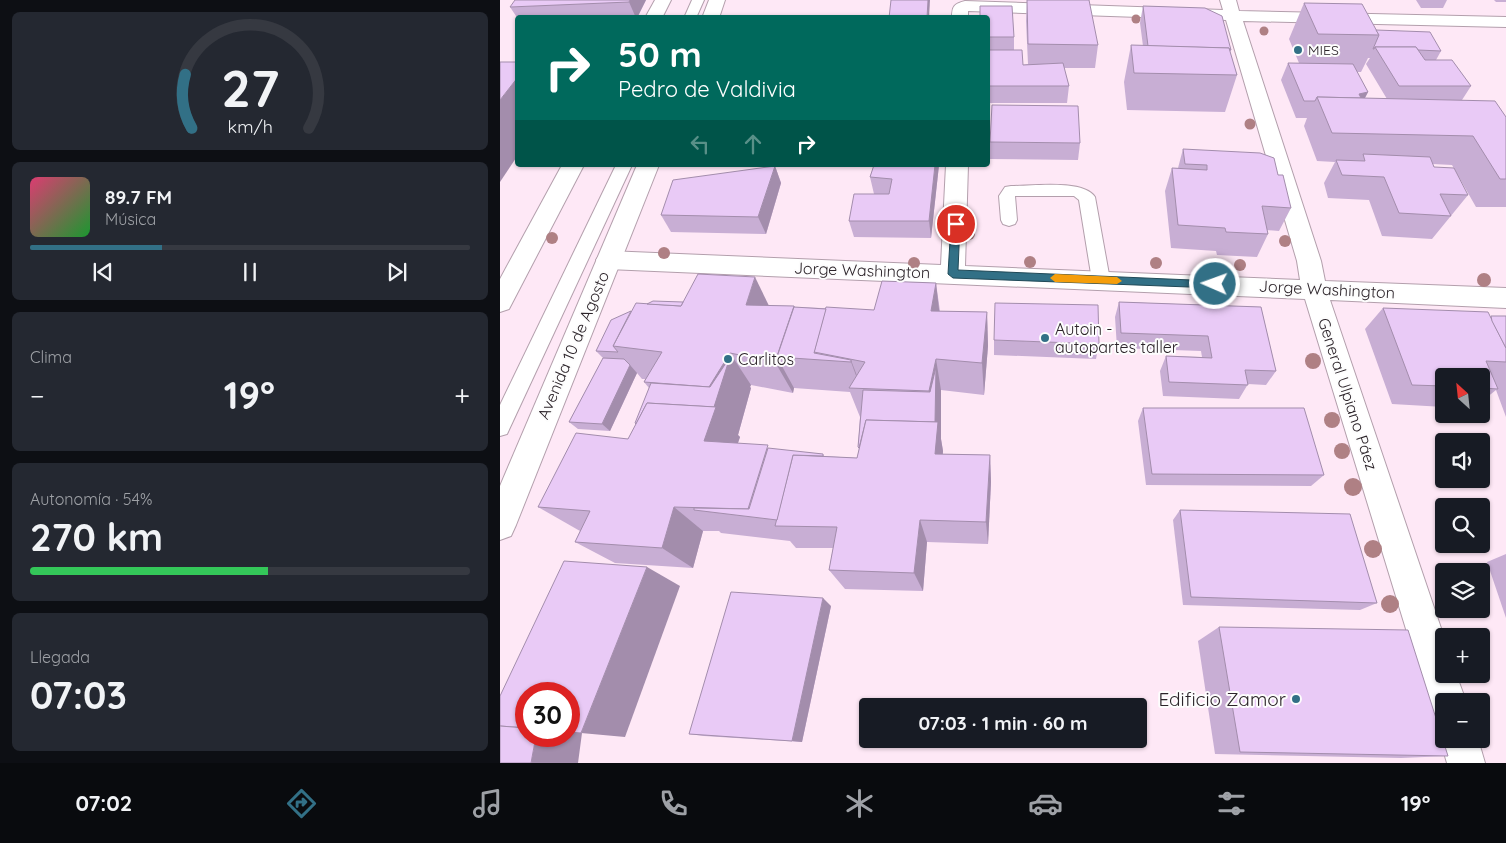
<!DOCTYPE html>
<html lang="es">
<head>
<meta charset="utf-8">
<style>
	:root { --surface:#171b24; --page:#242831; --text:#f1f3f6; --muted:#9ea1a6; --line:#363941; --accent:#327086 }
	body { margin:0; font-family:Quicksand,sans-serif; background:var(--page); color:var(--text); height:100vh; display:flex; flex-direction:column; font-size:19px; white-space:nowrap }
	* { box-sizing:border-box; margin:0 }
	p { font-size:16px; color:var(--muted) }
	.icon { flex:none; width:28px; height:28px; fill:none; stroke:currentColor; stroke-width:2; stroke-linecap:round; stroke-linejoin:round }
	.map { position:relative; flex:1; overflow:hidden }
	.panel { display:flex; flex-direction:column; gap:12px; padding:12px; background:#0d0f14; width:500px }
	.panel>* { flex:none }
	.top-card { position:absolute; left:15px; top:15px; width:475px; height:152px; border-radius:5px; box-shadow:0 1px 4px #0004; background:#00695c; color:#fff; overflow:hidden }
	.needle { width:32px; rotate:333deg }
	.buttons { position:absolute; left:935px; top:368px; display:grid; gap:10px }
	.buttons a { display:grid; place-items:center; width:55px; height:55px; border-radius:5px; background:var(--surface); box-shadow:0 1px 4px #0004; font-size:25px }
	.speed { position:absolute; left:15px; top:682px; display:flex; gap:10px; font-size:25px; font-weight:700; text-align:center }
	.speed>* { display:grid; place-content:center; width:65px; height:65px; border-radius:50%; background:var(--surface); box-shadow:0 1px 4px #0004; line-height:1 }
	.speed .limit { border:8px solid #d22; background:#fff; color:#111 }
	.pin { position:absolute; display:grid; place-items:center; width:42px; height:42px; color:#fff; margin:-21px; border:2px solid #fff; border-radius:50%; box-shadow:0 1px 5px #0007 }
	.me { position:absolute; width:55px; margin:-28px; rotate:272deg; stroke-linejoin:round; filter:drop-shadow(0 0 4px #0008) }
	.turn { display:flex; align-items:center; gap:18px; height:105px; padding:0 20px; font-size:22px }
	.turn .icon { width:65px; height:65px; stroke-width:2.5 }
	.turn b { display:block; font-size:35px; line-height:42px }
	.lanes { display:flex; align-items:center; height:48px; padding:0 20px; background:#0003; justify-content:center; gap:25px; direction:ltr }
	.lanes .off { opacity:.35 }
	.big { font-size:38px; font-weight:800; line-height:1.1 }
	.panel .tile { flex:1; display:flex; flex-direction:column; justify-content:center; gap:8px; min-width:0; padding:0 18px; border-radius:8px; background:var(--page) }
	.panel .dial { align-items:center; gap:0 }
	.dial svg { height:130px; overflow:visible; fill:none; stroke:var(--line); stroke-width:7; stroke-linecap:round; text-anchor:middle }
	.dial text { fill:var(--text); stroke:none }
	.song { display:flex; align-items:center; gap:15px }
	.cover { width:60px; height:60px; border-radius:8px; background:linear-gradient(135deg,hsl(340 70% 55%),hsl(130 70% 35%)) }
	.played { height:5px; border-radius:2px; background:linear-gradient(90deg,var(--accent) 30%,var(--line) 30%) }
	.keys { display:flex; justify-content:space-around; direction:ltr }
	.heat { display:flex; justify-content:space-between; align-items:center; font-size:28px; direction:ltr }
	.charge { height:8px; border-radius:4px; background:linear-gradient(90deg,#34c759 54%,var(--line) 0) }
	.trip { position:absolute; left:359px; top:698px; width:288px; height:50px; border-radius:5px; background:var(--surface); box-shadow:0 1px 4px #0004; font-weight:800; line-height:50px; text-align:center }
	.tab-bar { display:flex; height:80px; justify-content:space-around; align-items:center; background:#090b0e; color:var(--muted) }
	.tab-bar .icon { width:35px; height:35px }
	.tab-bar .active { color:var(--accent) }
	.tab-bar b { font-size:22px; color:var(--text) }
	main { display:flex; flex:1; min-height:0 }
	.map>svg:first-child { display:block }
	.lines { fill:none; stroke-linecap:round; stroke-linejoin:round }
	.lane-casing { stroke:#b39fac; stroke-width:2 }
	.street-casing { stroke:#b39fac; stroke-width:2 }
	.primary-casing { stroke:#b39fac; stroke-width:2 }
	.lane { fill:#fff; fill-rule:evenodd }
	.street { fill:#fff; fill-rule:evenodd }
	.primary { fill:#fff; fill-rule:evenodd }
	.tree { fill:#af8084 }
	.wall { fill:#c8aed4; fill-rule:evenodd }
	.shaded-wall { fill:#a38dac }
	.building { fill:#e9caf6; stroke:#a38dac }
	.route { fill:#327086; stroke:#204957 }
	.slow { fill:#f59e0b }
	.poi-dot { fill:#327086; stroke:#fdfdfd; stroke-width:2 }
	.labels { text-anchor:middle; stroke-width:4; stroke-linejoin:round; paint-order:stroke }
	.far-poi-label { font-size:14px; fill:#2c242a; stroke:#fdfdfd; text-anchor:start }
	.street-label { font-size:16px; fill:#2c242a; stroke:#fdfdfd }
	.poi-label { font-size:16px; fill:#2c242a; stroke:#fdfdfd; text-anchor:start }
	.near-poi-label { font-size:19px; fill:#2c242a; stroke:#fdfdfd; text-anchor:end }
</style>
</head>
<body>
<main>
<section class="panel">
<div class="tile dial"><svg viewBox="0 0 100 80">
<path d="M14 69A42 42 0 1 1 86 69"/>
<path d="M14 69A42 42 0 0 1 10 36" stroke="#327086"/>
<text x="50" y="56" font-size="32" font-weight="700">27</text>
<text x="50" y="72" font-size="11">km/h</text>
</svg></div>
<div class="tile">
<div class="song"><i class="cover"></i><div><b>89.7 FM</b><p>Música</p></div></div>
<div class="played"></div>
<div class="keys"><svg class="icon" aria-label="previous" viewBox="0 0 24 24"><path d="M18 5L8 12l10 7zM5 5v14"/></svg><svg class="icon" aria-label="pause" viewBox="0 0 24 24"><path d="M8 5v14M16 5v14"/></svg><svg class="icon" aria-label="next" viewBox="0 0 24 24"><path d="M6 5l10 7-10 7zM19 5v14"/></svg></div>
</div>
<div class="tile"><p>Clima</p>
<div class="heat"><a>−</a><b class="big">19°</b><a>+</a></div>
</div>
<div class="tile"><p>Autonomía · 54%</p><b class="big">270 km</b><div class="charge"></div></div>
<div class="tile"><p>Llegada</p><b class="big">07:03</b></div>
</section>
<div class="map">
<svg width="1006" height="763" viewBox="0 0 1006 763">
	<rect width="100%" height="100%" fill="#fee8f6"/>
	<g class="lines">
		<g class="lane-casing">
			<g id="lane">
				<polygon points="192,0 204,0 196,18 184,18"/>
				<polygon points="116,165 132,165 7,434 0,436 0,405"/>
				<path d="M 511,186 C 531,186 584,179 595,197 L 610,280 L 607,285 L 601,287 L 595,285 L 592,280 L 579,200 L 574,196 L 515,196 L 517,220 L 515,224 L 509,226 L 503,224 L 501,220 L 499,196 L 505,187 Z"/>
			</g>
		</g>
		<g class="street-casing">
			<g id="street">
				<path d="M 720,0 L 736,0 L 739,11 L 1006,17 L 1006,27 L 743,21 L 821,261 L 825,281 L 1006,288 L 1006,308 L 830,300 L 944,637 L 944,674 L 956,674 L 966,701 L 944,701 L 944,718 L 934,714 L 928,701 L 805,299 L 108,269 L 100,266 L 96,260 L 100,254 L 108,251 L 441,265 L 446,165 L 468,165 L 465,266 L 800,280 L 797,261 L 726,20 L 468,11 L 468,18 L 452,18 C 452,6 454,4 465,1 L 723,10 Z"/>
				<polygon points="944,730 944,739 978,739 985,763 947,763 940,739"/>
			</g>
		</g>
		<g class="primary-casing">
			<g id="primary">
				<polygon points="155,0 171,0 162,18 145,18"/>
				<polygon points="209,0 225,0 219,18 202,18"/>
				<polygon points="62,165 84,165 9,309 0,312 0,279"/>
				<polygon points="137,165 159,165 16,525 11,536 0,540 0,486"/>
			</g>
		</g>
		<use href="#lane" class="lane"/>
		<use href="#street" class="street"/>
		<use href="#primary" class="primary"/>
	</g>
	<g class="tree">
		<circle cx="636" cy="19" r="4.5"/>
		<circle cx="764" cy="31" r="4.5"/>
		<circle cx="750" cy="124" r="5.5"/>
		<circle cx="469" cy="234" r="6"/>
		<circle cx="52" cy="238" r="6"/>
		<circle cx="785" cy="241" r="6"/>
		<circle cx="164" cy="253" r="6"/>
		<circle cx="530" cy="262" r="6"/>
		<circle cx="414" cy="263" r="6"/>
		<circle cx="656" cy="263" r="6"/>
		<circle cx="740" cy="265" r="6"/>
		<circle cx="984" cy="280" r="7"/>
		<circle cx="813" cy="361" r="8"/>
		<circle cx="832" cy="420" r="8"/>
		<circle cx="842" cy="451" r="8"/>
		<circle cx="853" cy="487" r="9"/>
		<circle cx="873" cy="549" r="9"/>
		<circle cx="890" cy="604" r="9"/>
	</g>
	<g class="wall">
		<polygon points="146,0 137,18 18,18 18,19 10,7"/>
		<polygon points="527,0 598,45 595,68 564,68 569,86 567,103 488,103 488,18 514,37 514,50 523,65 528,64 526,21"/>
		<polygon points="916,0 947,0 943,8 921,8"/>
		<polygon points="994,0 1006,0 1006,2 996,2"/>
		<path d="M 804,3 L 876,30 L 941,51 L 936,60 L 971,86 L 962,100 L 1006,117 L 1006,207 L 976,207 L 952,165 L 933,164 L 934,167 L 968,195 L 932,239 L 882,236 L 869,200 L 828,198 L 824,183 L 835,162 L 817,161 L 804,126 L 807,118 L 796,118 L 781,80 L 788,63 L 799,63 L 789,39 ZM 868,58 L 870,58 L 866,64 L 887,99 L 865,98 L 868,92 L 857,72 L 861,72 Z"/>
		<polygon points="643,6 731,50 730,52 737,75 725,112 627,110 624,82 631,45 643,46 640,23"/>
		<polygon points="490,142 580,143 578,160 490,159"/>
		<polygon points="683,149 778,175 791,208 779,231 767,230 768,234 757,257 717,255 716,251 671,248 665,191 672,168 678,168"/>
		<polygon points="374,165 439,165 431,238 354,237 349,221 381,194 374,194 370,177"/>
		<polygon points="275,166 281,183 266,234 171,232 161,215"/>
		<path d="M 436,283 L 440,311 L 487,312 L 488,346 L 484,395 L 441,390 L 441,439 L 443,451 L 443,454 L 490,455 L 491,482 L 488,544 L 427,542 L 423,591 L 345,589 L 329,570 L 333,548 L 296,548 L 290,541 L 221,533 L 219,531 L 203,531 L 193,568 L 115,563 L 75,542 L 80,531 L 38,507 L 128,439 L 136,424 L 149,388 L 144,382 L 145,379 L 142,379 L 137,373 L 110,431 L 78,429 L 69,422 L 103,358 L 96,351 L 147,304 L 294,306 L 295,307 L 374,310 ZM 251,385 L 293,393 L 294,388 L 350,392 L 360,417 L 358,447 L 359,449 L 357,458 L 324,456 L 323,454 L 271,449 L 238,443 L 240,437 L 238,435 L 251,388 L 250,387 Z"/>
		<polygon points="619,302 761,307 776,371 766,385 748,384 739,399 663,396 660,371 666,356 702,357 701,351 617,348 615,317"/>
		<polygon points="883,308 990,317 1006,316 1006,417 996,390 981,402 981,376 944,376 944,407 892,404 865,329"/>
		<polygon points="494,340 599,344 596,359 494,355"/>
		<polygon points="643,408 824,475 811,486 646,485 638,421"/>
		<polygon points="680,510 877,603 860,610 683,605 673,520"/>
		<polygon points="1006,554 1006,618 987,562"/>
		<polygon points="331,606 302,742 204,736 189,734"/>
		<polygon points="719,627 948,756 901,758 715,754 698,641"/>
	</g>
	<g class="shaded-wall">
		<polygon points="130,0 146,0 137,18 136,18 129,2"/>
		<polygon points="428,0 430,0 429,18 427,18"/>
		<polygon points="18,77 18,155 0,182 0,100"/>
		<polygon points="868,92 859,109 859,94"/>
		<polygon points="435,165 439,165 431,238 429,221"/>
		<polygon points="275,166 281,183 266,234 258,217"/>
		<polygon points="255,277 272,312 246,305"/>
		<polygon points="436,283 440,318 431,311"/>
		<polygon points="294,306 310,340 277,357 294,388 293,393 275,362"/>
		<polygon points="487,312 488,346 484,395 482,363"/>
		<polygon points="230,353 251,385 250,387 251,388 238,435 240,437 229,468 204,441 214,408 209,387"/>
		<polygon points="436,359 441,390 441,439 443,451 440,481 435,454 429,391"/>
		<polygon points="351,360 362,389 361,389 351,362"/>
		<polygon points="130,365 137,373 110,431 102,424"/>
		<polygon points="490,455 491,482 488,544 486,522"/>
		<polygon points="174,507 203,531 193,568 162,548"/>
		<polygon points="420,520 427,542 423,591 414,573"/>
		<polygon points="147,567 180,586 125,737 81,733"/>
		<polygon points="323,598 331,606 302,742 292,741"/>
		<polygon points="69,732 82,733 78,763 31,763 36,736 69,736"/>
	</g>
	<g class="building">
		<polygon points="15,0 130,0 129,2 10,7"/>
		<polygon points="391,0 428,0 427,18 389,18"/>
		<polygon points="527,0 589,0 598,45 528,44"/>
		<polygon points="804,3 862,4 879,35 818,34"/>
		<polygon points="480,6 512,6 514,37 488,37 488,18 480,18"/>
		<polygon points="643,6 705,8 722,16 731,50 730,50 729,48 648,46"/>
		<polygon points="876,30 930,32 941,51 918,50 916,47 875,47 874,49 873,49 879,35"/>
		<polygon points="631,45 729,48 737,75 634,73"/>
		<polygon points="875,47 916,47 925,60 952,60 971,86 899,86"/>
		<polygon points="488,50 522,50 523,65 563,63 569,86 488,86"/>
		<polygon points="0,62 18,62 18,77 0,100"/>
		<polygon points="788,63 853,64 868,92 859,94 861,98 817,97 815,101 804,101"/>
		<polygon points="817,97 995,101 1006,117 1006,179 1000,179 973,136 832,133"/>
		<polygon points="492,105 578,106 580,143 490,142"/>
		<polygon points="683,149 760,153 774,158 778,175 783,175 791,208 762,206 768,234 726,232 725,228 678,225 672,168 707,170 707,165 685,164"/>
		<polygon points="863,154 930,157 934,167 954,168 968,195 940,194 951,216 899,213 884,177 842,175 836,160 865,161"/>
		<polygon points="374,165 435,165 429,221 349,221 354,194 389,194 392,179 370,177"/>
		<polygon points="275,166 258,217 161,215 173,180"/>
		<polygon points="198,274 255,277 246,305 294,306 275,362 230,353 209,387 144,382 162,352 113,346 136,303 181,306"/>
		<polygon points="382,281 436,283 431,311 487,312 482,363 436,359 429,391 349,388 365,362 314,352 326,307 374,310"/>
		<polygon points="153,301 183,302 181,306 147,304"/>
		<polygon points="619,302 761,307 776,371 745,370 748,385 669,382 666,356 712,358 708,336 621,333"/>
		<polygon points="495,303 598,305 599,344 494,340"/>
		<polygon points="294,307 326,309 314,353 351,360 351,362 277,357"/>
		<polygon points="883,308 988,312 1006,348 1006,362 986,361 998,389 981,388 981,376 944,376 944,386 912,385"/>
		<polygon points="131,311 113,346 118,352 96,351 111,320"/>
		<polygon points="991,316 1006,316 1006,348 992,321"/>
		<polygon points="230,357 214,407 147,403 136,424 135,423 151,383 210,387"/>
		<polygon points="103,358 124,359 130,365 102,424 69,422"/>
		<polygon points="436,367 435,422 366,420 359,448 358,447 363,390 430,392"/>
		<polygon points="147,403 216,407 204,441 268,445 248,509 174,507 162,548 75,542 90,511 38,507 76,433 128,439"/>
		<polygon points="643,408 804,408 824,475 652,474"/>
		<polygon points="366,420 438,422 435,454 490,455 486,522 420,520 414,573 329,570 337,527 275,526 293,455 357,458"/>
		<polygon points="268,448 323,454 323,456 293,455 277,520 194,510 194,508 249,509"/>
		<polygon points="680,510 850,514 877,603 691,597"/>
		<polygon points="64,561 147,567 81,733 69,732 69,694 26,694 26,728 0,726 0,696"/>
		<polygon points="231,592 323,598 292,741 189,734"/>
		<polygon points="719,627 908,630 948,756 740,752"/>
		<polygon points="0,726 26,728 26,736 36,736 31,763 0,763"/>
	</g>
	<polygon class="route" points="456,221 460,224 458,270 715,281 720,284 715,288 453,278 448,274 451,224"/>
	<polygon class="slow" points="555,274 617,277 622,281 617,284 555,282 550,278"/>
	<g class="poi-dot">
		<circle cx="798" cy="50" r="5"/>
		<circle cx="545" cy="338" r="5"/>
		<circle cx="228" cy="359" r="5"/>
		<circle cx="796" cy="699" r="5"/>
	</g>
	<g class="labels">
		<g class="far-poi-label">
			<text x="808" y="55">MIES</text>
		</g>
		<g class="street-label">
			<text transform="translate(362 270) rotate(2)" y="6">Jorge Washington</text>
			<text transform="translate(827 289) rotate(3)" y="6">Jorge Washington</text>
			<text transform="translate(73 345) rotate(-67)" y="6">Avenida 10 de Agosto</text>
			<text transform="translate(848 394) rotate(72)" y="6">General Ulpiano Páez</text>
		</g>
		<g class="poi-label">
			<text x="555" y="335">Autoin -<tspan x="555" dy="18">autopartes taller</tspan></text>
			<text x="238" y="365">Carlitos</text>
		</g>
		<g class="near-poi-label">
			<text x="786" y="706">Edificio Zamor</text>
		</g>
	</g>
</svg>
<div class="buttons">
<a><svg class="needle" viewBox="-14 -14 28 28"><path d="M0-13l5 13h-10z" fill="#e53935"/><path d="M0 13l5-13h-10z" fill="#9ea1a6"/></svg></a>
<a><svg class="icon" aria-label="sound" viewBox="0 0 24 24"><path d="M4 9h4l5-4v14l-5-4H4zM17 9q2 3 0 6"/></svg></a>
<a><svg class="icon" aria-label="search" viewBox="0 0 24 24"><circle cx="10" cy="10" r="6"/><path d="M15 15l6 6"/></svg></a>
<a><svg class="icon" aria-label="layers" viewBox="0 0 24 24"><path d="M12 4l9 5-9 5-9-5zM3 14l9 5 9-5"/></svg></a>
<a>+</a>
<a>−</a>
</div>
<div class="speed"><div class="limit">30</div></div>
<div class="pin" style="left:456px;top:224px;background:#d93025"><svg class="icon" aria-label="arrive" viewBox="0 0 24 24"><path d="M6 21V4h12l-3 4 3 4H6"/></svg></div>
<svg class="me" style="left:715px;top:284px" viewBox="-20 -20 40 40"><circle r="17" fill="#327086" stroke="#fff" stroke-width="3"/><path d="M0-11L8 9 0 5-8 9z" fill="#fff"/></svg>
<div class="trip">07:03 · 1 min · 60 m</div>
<div class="top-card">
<div class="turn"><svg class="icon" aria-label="right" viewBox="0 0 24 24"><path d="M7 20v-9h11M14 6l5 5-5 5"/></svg><div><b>50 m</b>Pedro de Valdivia</div></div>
<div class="lanes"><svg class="icon off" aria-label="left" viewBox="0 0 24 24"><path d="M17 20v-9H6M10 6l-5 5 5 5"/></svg><svg class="icon off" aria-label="ahead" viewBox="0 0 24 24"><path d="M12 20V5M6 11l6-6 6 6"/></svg><svg class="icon" aria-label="right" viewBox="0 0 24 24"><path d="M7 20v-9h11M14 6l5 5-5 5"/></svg></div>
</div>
</div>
</main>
<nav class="tab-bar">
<b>07:02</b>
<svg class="icon active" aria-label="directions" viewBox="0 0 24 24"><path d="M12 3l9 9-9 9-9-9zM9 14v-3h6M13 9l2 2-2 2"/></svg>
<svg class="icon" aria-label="music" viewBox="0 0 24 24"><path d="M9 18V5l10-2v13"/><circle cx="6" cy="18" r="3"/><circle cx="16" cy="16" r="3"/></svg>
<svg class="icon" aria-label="phone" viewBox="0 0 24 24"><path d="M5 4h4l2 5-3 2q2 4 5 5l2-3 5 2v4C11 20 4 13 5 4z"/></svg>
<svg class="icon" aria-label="climate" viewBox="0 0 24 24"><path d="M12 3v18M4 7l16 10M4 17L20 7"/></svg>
<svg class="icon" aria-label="car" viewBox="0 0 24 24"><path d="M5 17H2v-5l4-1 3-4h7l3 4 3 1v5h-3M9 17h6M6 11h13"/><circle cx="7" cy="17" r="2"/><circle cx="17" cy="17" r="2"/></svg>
<svg class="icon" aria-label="filters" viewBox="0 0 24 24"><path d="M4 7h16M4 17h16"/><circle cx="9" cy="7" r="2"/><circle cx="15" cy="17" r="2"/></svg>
<b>19°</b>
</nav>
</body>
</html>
